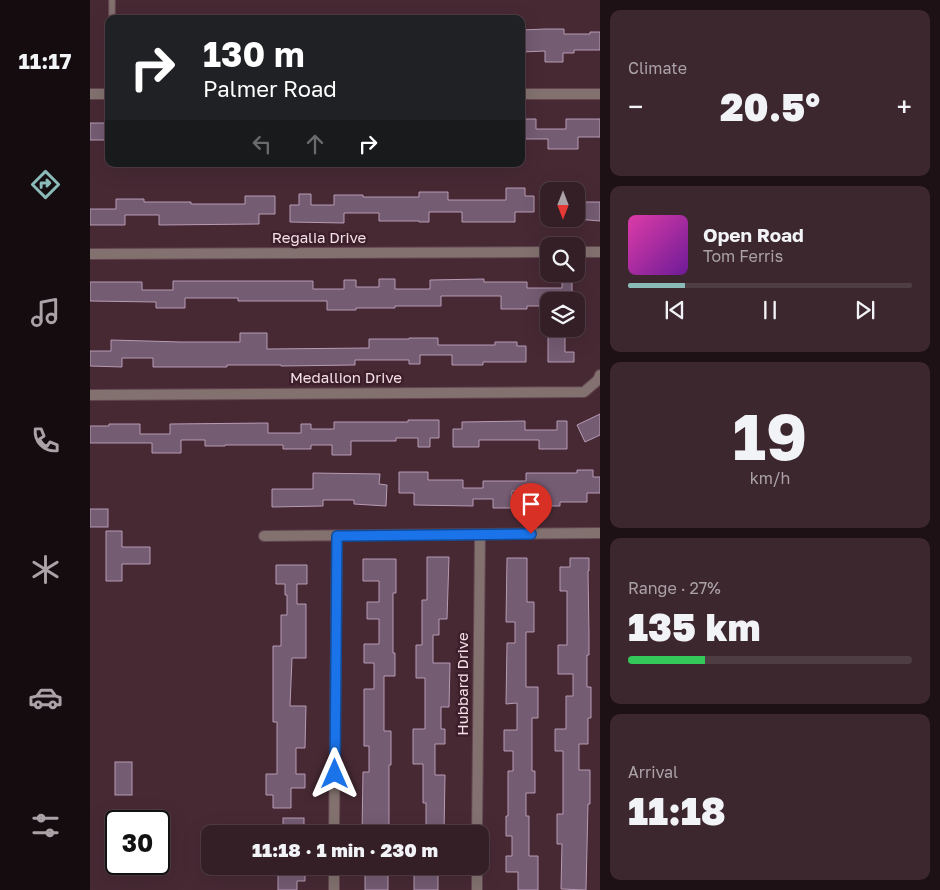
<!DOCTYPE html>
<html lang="en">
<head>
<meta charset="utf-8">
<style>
	:root { --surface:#351f27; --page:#3d272f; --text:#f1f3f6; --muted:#aaa2a7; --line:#4f3d44; --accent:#8bbbb9 }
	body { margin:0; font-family:"Golos Text",sans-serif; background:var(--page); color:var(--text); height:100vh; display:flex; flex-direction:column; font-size:19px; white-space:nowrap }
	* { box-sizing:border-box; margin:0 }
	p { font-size:16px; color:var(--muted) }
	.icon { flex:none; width:28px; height:28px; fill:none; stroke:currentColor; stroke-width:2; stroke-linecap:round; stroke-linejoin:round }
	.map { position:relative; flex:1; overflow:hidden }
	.panel { display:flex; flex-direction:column; gap:10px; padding:10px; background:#1d1115; width:340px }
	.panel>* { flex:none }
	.hud { position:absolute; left:15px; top:15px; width:420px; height:152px; border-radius:10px; box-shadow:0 5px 20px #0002,0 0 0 1px var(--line); background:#202124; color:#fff; overflow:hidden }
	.needle { width:32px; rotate:180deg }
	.tools { position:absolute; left:450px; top:182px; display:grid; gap:10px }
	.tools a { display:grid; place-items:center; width:45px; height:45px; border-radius:10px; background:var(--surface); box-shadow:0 5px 20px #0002,0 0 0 1px var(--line); font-size:25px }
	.speed { position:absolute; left:15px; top:810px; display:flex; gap:10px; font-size:25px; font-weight:700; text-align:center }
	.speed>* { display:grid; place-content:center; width:65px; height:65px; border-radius:50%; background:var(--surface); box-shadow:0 5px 20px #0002,0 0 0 1px var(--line); line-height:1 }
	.speed .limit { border:2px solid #111; border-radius:8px; background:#fff; color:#111 }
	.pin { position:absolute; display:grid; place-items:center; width:42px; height:42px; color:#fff; margin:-51px -21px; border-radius:50% 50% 50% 0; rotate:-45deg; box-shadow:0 0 5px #0007 }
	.pin .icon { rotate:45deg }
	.me { position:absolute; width:55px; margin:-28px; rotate:0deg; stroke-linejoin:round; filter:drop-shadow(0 0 4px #0008) }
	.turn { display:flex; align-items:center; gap:18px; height:105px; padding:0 15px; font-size:22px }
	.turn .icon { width:65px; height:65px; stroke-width:2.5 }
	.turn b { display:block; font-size:35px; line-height:42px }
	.lanes { display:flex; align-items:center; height:48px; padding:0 15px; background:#0003; justify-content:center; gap:25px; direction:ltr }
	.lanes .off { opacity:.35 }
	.big { font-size:38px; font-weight:800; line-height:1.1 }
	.panel .widget { flex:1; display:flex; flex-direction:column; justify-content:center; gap:8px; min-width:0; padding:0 18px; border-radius:10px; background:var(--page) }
	.panel .dial { align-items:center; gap:0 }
	.dial b { font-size:65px; line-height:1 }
	.song { display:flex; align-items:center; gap:15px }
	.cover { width:60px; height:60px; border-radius:8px; background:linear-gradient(135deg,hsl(320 70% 55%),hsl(280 70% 35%)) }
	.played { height:5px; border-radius:2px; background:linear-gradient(90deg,var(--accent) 20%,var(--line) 20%) }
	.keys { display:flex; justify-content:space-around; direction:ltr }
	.heat { display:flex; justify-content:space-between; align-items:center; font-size:28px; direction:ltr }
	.charge { height:8px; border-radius:4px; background:linear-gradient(90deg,#34c759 27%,var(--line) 0) }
	.trip { position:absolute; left:111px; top:825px; width:288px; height:50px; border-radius:10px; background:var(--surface); box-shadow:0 5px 20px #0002,0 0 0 1px var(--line); font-weight:800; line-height:50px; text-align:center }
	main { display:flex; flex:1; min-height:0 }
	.menu { display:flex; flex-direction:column; width:90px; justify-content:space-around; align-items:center; background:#150c10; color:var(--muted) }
	.menu .icon { width:35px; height:35px }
	.menu .active { color:var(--accent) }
	.menu b { font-size:22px; color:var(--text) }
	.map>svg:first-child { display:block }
	.building { fill:#745c73; stroke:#b69bb4 }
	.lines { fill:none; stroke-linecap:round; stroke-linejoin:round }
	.service-casing { stroke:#634650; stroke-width:8 }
	.minor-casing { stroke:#634650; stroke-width:12 }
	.service { stroke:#82716f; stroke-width:5.5 }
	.minor { stroke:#82716f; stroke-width:10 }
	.route-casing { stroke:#114b97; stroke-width:12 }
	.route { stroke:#1a73e8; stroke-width:9 }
	.labels { text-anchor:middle; stroke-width:5; stroke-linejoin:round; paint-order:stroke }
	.street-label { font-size:15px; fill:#f4e0e6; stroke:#3c1f2a }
</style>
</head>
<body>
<main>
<nav class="menu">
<b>11:17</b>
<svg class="icon active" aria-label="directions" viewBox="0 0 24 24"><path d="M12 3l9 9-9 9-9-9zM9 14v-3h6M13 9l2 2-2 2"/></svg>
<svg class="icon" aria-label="music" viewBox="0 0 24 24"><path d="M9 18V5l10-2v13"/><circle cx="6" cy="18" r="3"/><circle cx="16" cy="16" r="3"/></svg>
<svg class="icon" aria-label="phone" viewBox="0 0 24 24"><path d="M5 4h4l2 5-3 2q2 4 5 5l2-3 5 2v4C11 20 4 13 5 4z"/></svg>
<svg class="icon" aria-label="climate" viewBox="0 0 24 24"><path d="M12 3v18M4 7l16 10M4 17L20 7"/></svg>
<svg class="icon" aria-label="car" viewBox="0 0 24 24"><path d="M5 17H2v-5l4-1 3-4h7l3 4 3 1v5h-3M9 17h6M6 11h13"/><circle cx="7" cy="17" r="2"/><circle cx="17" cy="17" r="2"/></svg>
<svg class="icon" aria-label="filters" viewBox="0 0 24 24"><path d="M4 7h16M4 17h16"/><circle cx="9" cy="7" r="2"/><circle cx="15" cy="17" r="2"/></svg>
</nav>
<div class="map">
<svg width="510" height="890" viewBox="0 0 510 890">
	<rect width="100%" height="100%" fill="#472934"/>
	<g class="building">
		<polygon points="455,29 474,29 474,34 500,34 500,32 510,32 510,50 484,50 484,53 473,53 473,62 455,62 455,51 431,52 431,30"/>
		<polygon points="431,119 446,119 446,129 476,129 476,119 510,119 510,137 488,137 488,149 458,149 458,139 431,139"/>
		<rect x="0" y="123" width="19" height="17"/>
		<polygon points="416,188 435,188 435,196 444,196 444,212 425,212 425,222 372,222 372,212 339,212 339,222 329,222 329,221 289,221 289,213 254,213 254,223 200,222 200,205 209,205 209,194 221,194 221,205 244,205 244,195 273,195 273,197 329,197 329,192 358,192 358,200 416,200"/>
		<polygon points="155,196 185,196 185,214 169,214 169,224 69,225 69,215 35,215 35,225 0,225 0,209 26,209 26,199 54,199 54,202 101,202 101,204 155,204"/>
		<polygon points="486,202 510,202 510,221 486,219"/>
		<polygon points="289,279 305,279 305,289 340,289 340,280 394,279 394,282 437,282 437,288 472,288 472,279 482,279 482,301 459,301 459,306 437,306 437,309 411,309 411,296 351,296 351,306 305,306 305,308 266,308 266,310 237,310 237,301 148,301 148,298 95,298 95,308 66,308 66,302 0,301 0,282 52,282 52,290 83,290 83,281 223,281 223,289 254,289 254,280 266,280 266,287 289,287"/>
		<polygon points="458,332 475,332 475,352 484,352 484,362 458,362"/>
		<polygon points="150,333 177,333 177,349 279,348 279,339 319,339 319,338 348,338 348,345 405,345 405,342 427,342 427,346 436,346 436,362 393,362 393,365 362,365 362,355 330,355 330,364 319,364 319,360 265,360 265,365 191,366 191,365 137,365 137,367 63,367 63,358 32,358 32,367 0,366 0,351 21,351 21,340 91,342 150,342"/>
		<polygon points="510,414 510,435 495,442 487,425"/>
		<polygon points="318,420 349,420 349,438 340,438 340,447 328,447 328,438 306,438 306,441 261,441 261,455 242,455 242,445 221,445 221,449 193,449 193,445 135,445 135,446 115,446 115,440 91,440 91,453 62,453 62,443 0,443 0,426 19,426 19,424 50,424 50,434 80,434 80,424 178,423 178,433 211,433 211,424 221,424 221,429 244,429 244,422 318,422"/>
		<polygon points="435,421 435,430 467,430 467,421 477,421 477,449 449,449 449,440 389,440 389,447 363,447 363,429 372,429 372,422"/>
		<polygon points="487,470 503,470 503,477 510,477 510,493 497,493 497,502 470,502 470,506 455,506 455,491 422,491 422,508 403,508 403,499 383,499 383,506 324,505 324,493 309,493 309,472 338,472 338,480 373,480 373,488 393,488 393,481 436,481 436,473 487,473"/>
		<polygon points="223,473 290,474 289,484 297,485 296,506 264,504 264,500 233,500 233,506 182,507 182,489 223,489"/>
		<rect x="0" y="509" width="18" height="18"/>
		<polygon points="16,531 32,531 32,547 60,547 60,564 32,564 32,581 16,581"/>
		<polygon points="337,557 359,557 357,619 349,619 349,635 343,635 343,663 360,663 359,707 351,707 351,729 355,729 355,744 345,744 345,775 355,775 354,834 336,834 336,803 333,803 333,764 323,764 323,729 335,729 335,678 326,678 326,645 332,645 332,600 337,600"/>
		<polygon points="417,558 437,558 437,602 444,602 444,632 436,632 436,687 448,687 448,718 442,718 442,771 445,771 445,793 436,793 436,816 439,816 439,856 448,856 448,890 428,890 428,872 416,872 416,856 422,856 422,836 416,836 416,816 418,816 418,771 423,771 423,751 414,751 414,730 427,730 427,703 416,704 417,643 425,643 425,622 416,622"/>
		<polygon points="480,558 499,558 499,571 498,571 499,634 499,655 497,655 497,687 501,687 501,718 498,718 498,744 489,744 489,770 500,770 500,804 498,804 496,890 471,889 472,844 467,844 467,814 473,814 473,751 465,751 465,729 476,729 476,696 483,696 483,674 468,674 468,645 477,645 477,591 470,591 470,567 480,567"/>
		<polygon points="273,559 306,559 306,593 303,593 303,653 305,653 305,676 294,676 294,731 301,731 301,765 299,765 299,834 272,834 273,772 279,772 279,746 274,746 274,689 284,689 284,663 274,663 274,644 289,644 289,619 277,619 277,602 289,602 289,581 273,581"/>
		<polygon points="186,565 217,565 217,584 207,584 207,604 216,604 216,658 202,658 200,706 216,706 215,748 206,748 206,774 215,774 215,788 201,788 201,808 183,808 183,795 176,795 176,774 187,774 187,722 183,722 183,646 191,646 191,615 197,615 197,595 195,595 195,584 186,584"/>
		<rect x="25" y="762" width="17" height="33"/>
		<rect x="193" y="818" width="21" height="16"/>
		<polygon points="188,866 215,866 215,881 207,881 207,890 188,890"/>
		<rect x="275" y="866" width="23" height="24"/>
		<rect x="324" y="866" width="24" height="24"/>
	</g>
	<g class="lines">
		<g class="service-casing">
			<polyline id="service" points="22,19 22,0"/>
		</g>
		<g class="minor-casing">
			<g id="minor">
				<polyline points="0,94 19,94"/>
				<polyline points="431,94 510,94"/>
				<polyline points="486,252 510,252"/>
				<polyline points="0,254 459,252"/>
				<polyline points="0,395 494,392 508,380 510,375"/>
				<polyline points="174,536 510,533"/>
				<polyline points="244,834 247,536"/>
				<polyline points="387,834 390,535"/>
				<polyline points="244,890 244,866"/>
				<polyline points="387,890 387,866"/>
			</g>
		</g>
		<use href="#service" class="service"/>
		<use href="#minor" class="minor"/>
	</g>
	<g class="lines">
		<g class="route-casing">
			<polyline id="route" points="245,774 247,536 441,534"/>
		</g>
		<use href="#route" class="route"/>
	</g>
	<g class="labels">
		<g class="street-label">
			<text x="229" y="243">Regalia Drive</text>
			<text x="256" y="383">Medallion Drive</text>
			<text transform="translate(373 684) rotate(-90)" y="5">Hubbard Drive</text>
		</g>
	</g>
</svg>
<div class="tools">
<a><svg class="needle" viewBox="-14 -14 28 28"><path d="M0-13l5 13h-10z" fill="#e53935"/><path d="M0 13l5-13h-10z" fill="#aaa2a7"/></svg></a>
<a><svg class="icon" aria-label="search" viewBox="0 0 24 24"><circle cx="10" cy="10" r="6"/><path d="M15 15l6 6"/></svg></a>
<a><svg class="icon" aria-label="layers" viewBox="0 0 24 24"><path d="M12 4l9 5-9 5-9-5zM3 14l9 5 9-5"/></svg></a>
</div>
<div class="speed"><div class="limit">30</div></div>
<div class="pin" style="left:441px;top:534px;background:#d93025"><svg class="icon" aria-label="arrive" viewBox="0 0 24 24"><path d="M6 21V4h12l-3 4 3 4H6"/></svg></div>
<svg class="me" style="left:245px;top:774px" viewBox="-20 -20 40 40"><path d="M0-17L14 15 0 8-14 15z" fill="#1a73e8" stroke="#fff" stroke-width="4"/></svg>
<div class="trip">11:18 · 1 min · 230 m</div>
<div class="hud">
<div class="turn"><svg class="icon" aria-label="right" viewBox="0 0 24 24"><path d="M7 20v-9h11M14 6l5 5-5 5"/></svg><div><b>130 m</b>Palmer Road</div></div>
<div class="lanes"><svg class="icon off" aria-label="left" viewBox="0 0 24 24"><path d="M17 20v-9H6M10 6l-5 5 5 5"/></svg><svg class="icon off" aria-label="ahead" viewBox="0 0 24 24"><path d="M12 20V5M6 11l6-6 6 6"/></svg><svg class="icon" aria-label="right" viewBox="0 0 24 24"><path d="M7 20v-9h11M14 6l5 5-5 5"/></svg></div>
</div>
</div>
<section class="panel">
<div class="widget"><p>Climate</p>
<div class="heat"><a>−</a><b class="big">20.5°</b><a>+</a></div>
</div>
<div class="widget">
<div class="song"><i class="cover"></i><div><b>Open Road</b><p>Tom Ferris</p></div></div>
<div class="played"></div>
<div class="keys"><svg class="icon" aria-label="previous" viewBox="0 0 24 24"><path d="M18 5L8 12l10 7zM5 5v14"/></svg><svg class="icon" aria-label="pause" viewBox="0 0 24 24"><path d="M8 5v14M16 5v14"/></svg><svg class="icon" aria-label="next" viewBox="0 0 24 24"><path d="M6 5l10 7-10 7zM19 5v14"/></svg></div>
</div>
<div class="widget dial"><b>19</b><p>km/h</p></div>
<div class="widget"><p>Range · 27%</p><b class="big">135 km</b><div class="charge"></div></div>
<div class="widget"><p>Arrival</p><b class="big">11:18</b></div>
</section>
</main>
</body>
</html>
